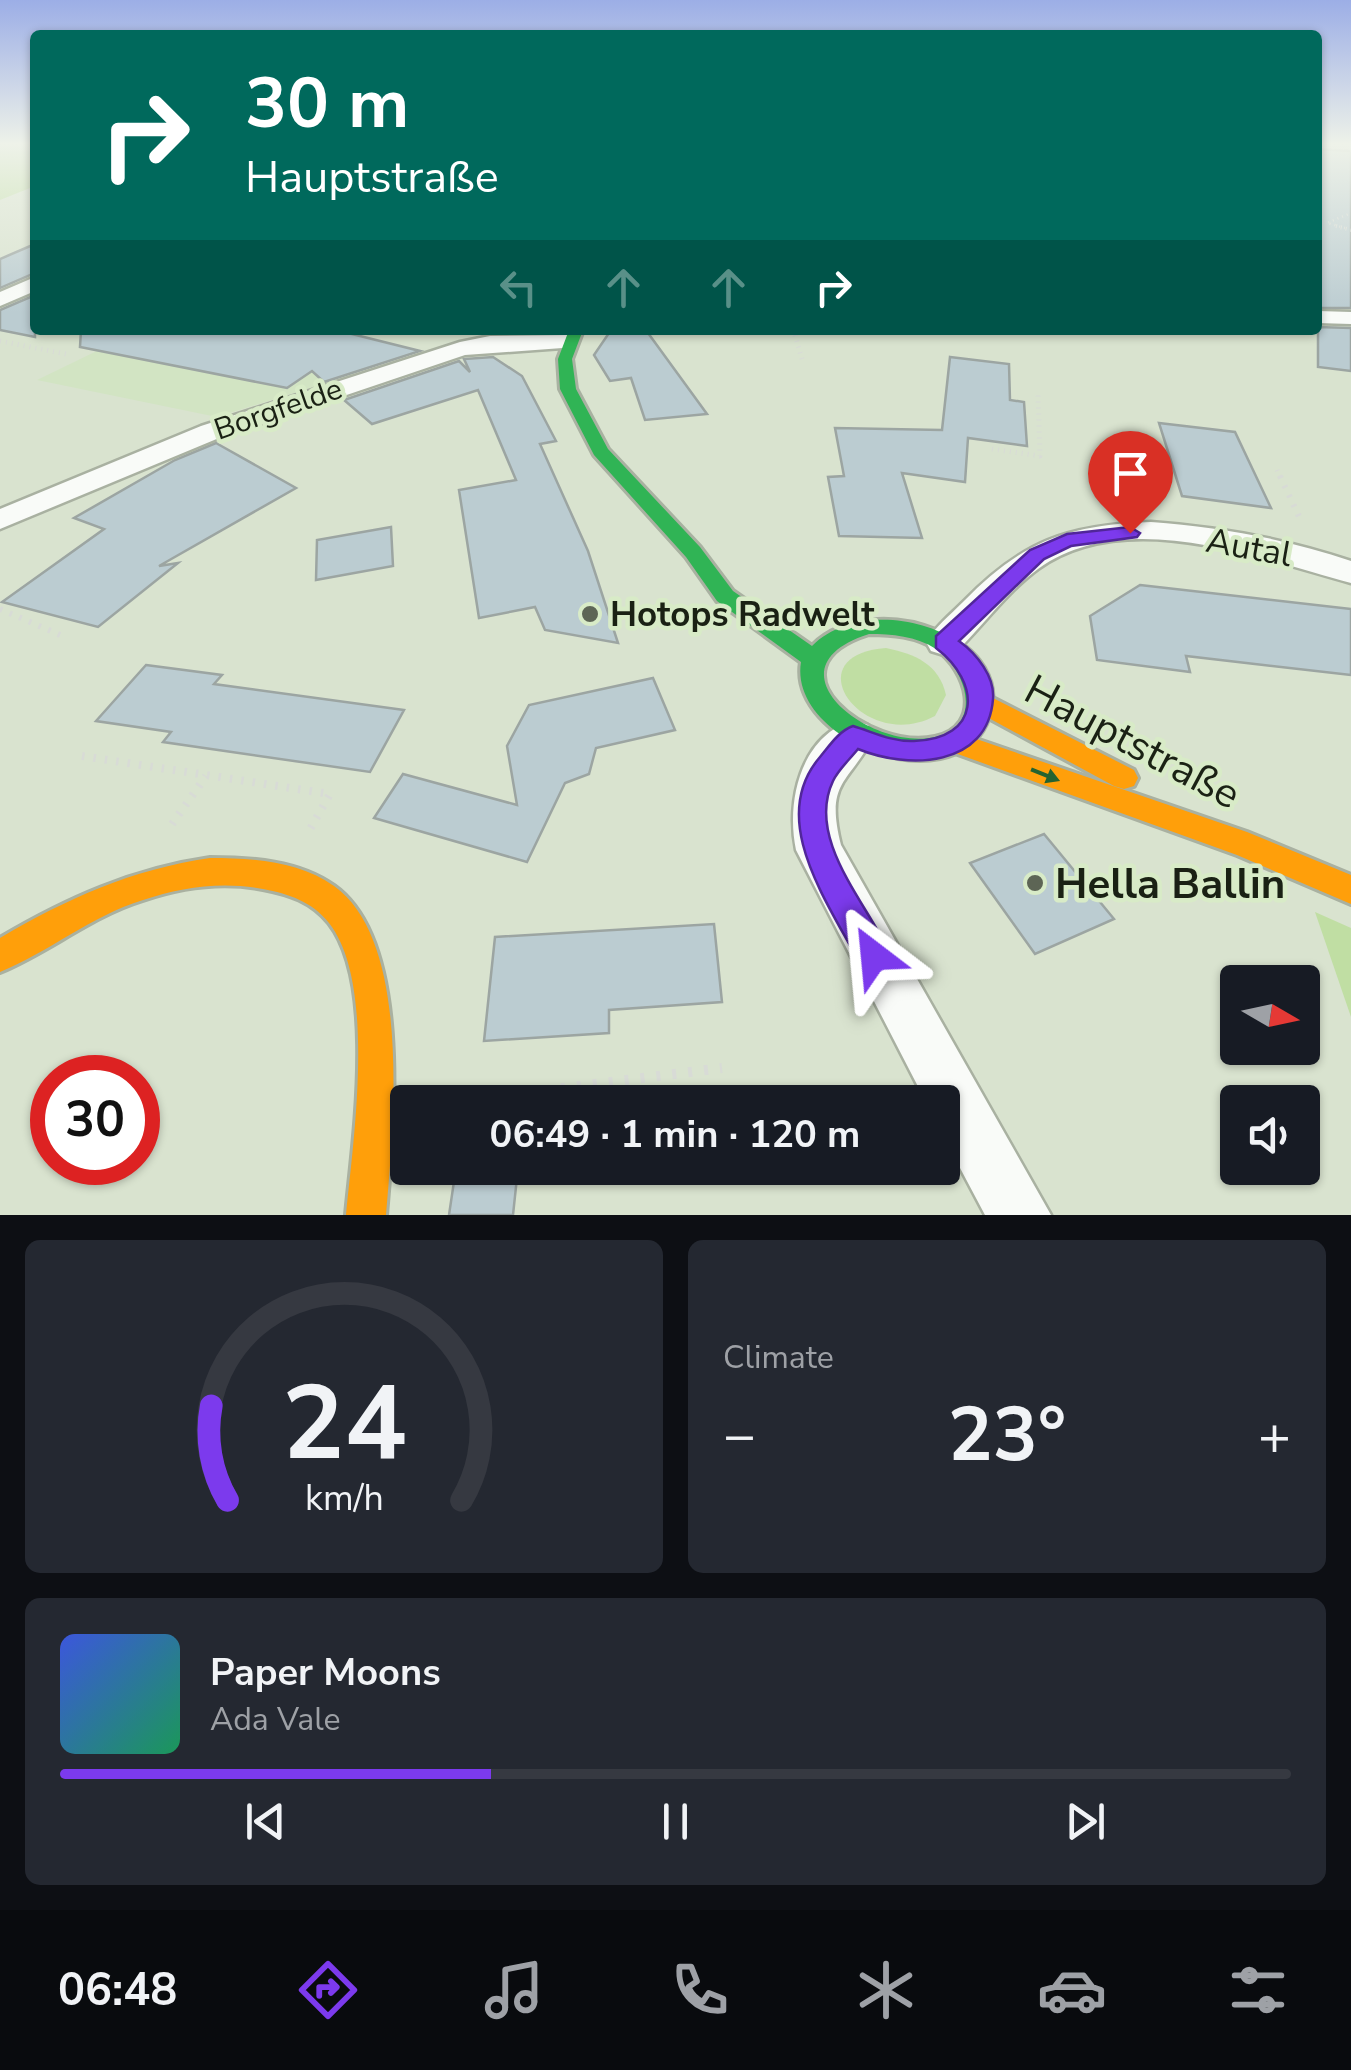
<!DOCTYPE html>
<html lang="en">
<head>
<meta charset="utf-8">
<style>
	:root { --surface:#171b24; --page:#242831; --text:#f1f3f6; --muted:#9ea1a6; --line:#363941; --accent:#7c3aed }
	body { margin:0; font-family:"Nunito Sans",sans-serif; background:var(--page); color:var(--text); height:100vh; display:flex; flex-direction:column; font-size:38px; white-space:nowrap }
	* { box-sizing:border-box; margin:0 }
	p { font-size:32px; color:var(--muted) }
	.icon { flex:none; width:55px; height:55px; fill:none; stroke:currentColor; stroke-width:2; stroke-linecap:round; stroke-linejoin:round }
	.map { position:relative; height:1215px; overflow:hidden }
	.panel { display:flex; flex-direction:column; gap:25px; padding:25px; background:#0d0f14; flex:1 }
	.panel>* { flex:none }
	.banner { position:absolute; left:30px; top:30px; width:1292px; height:305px; border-radius:10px; box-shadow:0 2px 8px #0004; background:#00695c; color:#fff; overflow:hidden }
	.needle { width:65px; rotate:99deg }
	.controls { position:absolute; left:1220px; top:965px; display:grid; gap:20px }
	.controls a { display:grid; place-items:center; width:100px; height:100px; border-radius:10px; background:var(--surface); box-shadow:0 2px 8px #0004; font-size:50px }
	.speed { position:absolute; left:30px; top:1055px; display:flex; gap:20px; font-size:50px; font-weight:700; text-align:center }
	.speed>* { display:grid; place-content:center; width:130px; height:130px; border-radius:50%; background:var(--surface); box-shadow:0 2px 8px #0004; line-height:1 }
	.speed .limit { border:15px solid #d22; background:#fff; color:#111 }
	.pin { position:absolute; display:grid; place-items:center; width:85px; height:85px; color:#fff; margin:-102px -42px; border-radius:50% 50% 50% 0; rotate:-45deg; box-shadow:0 0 10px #0007 }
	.pin .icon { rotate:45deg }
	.me { position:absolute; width:110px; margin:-55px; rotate:331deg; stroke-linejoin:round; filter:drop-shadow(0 0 8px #0008) }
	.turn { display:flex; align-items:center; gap:35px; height:210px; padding:0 50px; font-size:45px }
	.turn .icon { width:130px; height:130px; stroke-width:2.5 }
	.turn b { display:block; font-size:70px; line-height:85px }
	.lanes { display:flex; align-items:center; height:95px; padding:0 50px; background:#0003; justify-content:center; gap:50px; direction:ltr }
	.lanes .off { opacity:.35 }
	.big { font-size:75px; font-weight:700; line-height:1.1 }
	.panel .card { flex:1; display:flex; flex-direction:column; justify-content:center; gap:15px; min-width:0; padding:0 35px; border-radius:15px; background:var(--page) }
	.panel .dial { align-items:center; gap:0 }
	.dial svg { height:260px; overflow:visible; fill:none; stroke:var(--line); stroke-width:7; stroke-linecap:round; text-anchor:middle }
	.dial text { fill:var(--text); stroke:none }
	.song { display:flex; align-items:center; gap:30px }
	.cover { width:120px; height:120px; border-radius:15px; background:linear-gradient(135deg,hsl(230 70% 55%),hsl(150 70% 35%)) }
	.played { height:10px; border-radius:5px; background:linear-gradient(90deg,var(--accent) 35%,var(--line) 35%) }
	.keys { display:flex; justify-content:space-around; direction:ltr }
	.heat { display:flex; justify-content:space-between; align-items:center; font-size:55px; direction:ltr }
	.panel .tiles { flex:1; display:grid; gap:25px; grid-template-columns:1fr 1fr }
	.card:last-child { grid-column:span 2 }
	.trip { position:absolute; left:390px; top:1085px; width:570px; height:100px; border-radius:10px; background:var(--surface); box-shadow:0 2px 8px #0004; font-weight:700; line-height:100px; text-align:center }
	.tabs { display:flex; height:160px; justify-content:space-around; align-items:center; background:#090b0e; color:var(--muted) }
	.tabs .icon { width:70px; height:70px }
	.tabs .on { color:var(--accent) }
	.tabs b { font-size:45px; color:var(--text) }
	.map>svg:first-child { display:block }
	.built { fill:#d2e4c3 }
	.green { fill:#c0dea3 }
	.building { fill:#bbccd1; stroke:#9ca5a2; stroke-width:2.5 }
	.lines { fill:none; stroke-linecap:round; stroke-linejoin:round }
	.street-casing { stroke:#a9b1a1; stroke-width:5 }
	.fast-casing { stroke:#a9b1a1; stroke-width:6 }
	.slow-casing { stroke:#a9b1a1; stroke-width:6 }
	.path-far5 { stroke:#d8dbd6; stroke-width:2.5; stroke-dasharray:1 4; stroke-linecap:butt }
	.path-far4 { stroke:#d8dbd6; stroke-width:4; stroke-dasharray:1 4; stroke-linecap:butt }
	.path-far3 { stroke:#d8dbd6; stroke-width:5; stroke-dasharray:1 5; stroke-linecap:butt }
	.path-far2 { stroke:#d8dbd6; stroke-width:6; stroke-dasharray:2.5 8; stroke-linecap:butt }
	.path-far1 { stroke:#d8dbd6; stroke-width:8; stroke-dasharray:2.5 9; stroke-linecap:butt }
	.path { stroke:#d8dbd6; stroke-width:10; stroke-dasharray:4 12; stroke-linecap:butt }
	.street { fill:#f9fbf8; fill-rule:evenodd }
	.fast { fill:#30b455; fill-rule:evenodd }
	.slow { fill:#ff9f0a; fill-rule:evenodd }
	.oneway { fill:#246331 }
	.route { fill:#7c3aed; stroke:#51269a; stroke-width:2.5 }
	.poi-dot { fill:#5d6555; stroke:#d8ebc7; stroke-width:4 }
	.labels { text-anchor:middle; stroke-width:9; stroke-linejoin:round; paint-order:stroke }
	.far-street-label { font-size:30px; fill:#1a2114; stroke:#d8ebc7 }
	.street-label { font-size:35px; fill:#1a2114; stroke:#d8ebc7 }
	.poi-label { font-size:35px; font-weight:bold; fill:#1a2114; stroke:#d8ebc7; text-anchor:start }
	.near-street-label { font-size:42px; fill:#1a2114; stroke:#d8ebc7 }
	.near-poi-label { font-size:42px; font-weight:bold; fill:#1a2114; stroke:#d8ebc7; text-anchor:start }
</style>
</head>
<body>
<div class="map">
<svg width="1351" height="1215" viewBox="0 0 1351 1215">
	<rect width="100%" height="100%" fill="#d9e3cf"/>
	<polygon class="built" points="138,331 355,374 217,417 37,380"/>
	<g class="green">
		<polygon points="0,143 35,143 35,186 0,200"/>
		<path d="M 886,648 C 915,654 939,664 946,695 L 935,716 C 863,754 792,655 886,648 Z"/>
		<polygon points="1315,912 1351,928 1351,1017"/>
	</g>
	<g class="building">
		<polygon points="1318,149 1351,151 1351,308 1318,308"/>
		<polygon points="35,244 35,273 0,288 0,259"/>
		<polygon points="35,295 35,337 0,330 0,310"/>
		<polygon points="1318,327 1351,328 1351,371 1318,367"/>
		<polygon points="81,330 336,330 420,351 324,382 312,371 287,388 80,347"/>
		<polygon points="611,330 648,333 707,414 645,420 631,378 610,381 594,355"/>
		<polygon points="493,357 522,376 556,441 540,444 588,551 618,643 545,630 535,607 479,618 459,490 516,480 478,390 372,424 344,400 459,361 470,372 464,359"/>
		<polygon points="950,357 1009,364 1010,400 1024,402 1027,446 968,438 965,482 902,473 922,538 839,536 828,477 844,476 835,428 942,430"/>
		<polygon points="1159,423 1235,432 1271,508 1182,496"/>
		<polygon points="216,443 296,488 159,566 178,563 98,627 2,602 104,529 74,518 175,460"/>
		<polygon points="391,527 393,566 316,580 317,540"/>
		<polygon points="1140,585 1351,609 1351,675 1186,656 1190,672 1097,660 1090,616"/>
		<polygon points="146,665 222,675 214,684 404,710 370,772 163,742 171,732 96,721"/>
		<polygon points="653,678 675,730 596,748 589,774 565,783 527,862 374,818 403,774 517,805 507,746 529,705"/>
		<polygon points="1044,834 1114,919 1035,954 970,863"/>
		<polygon points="714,924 722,1002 609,1010 609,1033 484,1041 495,937"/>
		<polygon points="456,1168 518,1168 513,1215 449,1215"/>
	</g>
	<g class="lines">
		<g class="street-casing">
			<g id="street">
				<polygon points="35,277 35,291 0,306 0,292"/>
				<polygon points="1318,311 1351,312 1351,324 1318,323"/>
				<polygon points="568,335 576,337 576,347 465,355 219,438 0,529 0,509 201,426 460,342 490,336"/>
				<path d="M 1151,522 C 1220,527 1286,539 1351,561 L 1351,583 C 1259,558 1125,506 1038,569 C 1007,592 984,624 957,651 L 944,655 L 931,651 L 926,642 C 935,627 950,615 963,602 C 1022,541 1067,525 1151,522 Z"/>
				<path d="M 853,720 L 868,725 L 874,736 C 848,785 825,781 841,845 L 1051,1215 L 985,1215 L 942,1134 L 942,1102 L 926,1102 L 796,850 C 786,802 800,737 853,720 Z"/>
			</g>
		</g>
		<g class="fast-casing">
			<path id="fast" d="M 569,330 L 583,330 L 572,359 L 576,389 L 608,449 L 700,547 L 733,591 L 812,646 C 874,584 1025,641 986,724 C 950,801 788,742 801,662 L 717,601 L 686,557 L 594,455 L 560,389 L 558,359 ZM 869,634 C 892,634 916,636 936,649 C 967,670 984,726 935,737 C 871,752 762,668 869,634 Z"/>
		</g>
		<g class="slow-casing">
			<g id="slow">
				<polygon points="983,693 1134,770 1138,778 1134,786 1124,789 1114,786 974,710 970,703 974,696"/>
				<polygon points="953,731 1247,832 1351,875 1351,904 1237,855 944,749 940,742 944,735"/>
				<path d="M 210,858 C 252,858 299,861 334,886 C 413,942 393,1131 386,1215 L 346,1215 C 353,1141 377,984 329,923 C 311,901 289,894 263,889 C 222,881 181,887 143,900 C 91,916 49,952 0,972 L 0,938 C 66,899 133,869 210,858 Z"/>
			</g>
		</g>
		<g class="path-far5">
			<polyline points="1318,147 1351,149"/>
			<polyline points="1345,228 1327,223 1351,213"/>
		</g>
		<g class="path-far4">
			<polyline points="1336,226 1351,230"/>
			<polyline points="794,330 796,337"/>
		</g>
		<g class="path-far3">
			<polyline points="795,335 802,359"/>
			<polyline points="0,341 66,354"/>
			<polyline points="992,449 1040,456 1038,393"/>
			<polyline points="1277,470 1281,479"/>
		</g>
		<g class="path-far2">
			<polyline points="1280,476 1302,523"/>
			<polyline points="0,609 67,638"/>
		</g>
		<g class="path-far1">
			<polyline points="82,756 330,794 309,831"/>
			<polyline points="172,824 206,776"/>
		</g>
		<polyline class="path" points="450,1102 722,1068"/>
		<use href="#street" class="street"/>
		<use href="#fast" class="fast"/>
		<use href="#slow" class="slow"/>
	</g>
	<defs><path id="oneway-solid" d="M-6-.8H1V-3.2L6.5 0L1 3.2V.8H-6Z" transform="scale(2.5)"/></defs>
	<use class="oneway" href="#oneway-solid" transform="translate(1045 775) rotate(22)"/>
	<linearGradient id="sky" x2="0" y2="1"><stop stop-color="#9caee6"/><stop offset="0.46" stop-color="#eef2e9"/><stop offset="1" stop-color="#eef2e9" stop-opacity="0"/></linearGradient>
	<rect width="1351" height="313" fill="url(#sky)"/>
	<path class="route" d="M 1130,527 L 1140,533 L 1137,537 L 1071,546 L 1044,559 L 959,641 C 977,654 995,677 993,699 C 988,767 909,770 858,749 C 850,759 838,770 833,781 C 805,840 869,905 891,956 L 886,968 L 874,973 L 862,968 C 831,906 765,821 820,757 C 830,745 839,731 853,726 C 873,732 892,742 914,741 C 981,739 982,683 936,648 L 936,636 L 1030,550 L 1067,534 Z"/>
	<g class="poi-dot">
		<circle cx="590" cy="614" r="10"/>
		<circle cx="1035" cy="883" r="10"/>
	</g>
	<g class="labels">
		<g class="far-street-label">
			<text transform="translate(278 409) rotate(-19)" y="10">Borgfelde</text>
		</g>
		<g class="street-label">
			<text transform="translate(1249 547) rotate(10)" y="12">Autal</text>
		</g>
		<g class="poi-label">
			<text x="610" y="626">Hotops Radwelt</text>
		</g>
		<g class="near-street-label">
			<text transform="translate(1133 741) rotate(28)" y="15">Hauptstraße</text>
		</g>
		<g class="near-poi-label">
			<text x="1055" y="898">Hella Ballin</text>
		</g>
	</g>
</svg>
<div class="controls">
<a><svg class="needle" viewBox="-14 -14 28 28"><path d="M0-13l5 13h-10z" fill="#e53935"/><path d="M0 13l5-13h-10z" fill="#9ea1a6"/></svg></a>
<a><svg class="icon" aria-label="sound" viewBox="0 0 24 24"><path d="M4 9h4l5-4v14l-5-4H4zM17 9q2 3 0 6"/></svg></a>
</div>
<div class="speed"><div class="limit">30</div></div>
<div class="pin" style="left:1130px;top:533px;background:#d93025"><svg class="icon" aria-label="arrive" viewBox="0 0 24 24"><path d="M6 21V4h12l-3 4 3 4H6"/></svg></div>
<svg class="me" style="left:874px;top:956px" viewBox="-20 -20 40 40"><path d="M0-17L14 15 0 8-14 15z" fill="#7c3aed" stroke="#fff" stroke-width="4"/></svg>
<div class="trip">06:49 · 1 min · 120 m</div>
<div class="banner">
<div class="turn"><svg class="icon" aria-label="right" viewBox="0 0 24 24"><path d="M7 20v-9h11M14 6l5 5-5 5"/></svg><div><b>30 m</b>Hauptstraße</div></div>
<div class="lanes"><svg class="icon off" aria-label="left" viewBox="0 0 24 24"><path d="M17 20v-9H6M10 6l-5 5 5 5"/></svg><svg class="icon off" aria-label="ahead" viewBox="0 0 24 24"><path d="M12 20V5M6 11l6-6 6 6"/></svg><svg class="icon off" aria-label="ahead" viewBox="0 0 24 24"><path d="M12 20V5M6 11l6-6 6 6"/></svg><svg class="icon" aria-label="right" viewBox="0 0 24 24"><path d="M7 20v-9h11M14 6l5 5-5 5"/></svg></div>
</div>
</div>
<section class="panel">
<div class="tiles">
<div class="card dial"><svg viewBox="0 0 100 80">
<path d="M14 69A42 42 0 1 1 86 69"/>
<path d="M14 69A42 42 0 0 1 9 40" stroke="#7c3aed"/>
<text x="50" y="56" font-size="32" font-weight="700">24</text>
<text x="50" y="72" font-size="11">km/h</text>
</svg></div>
<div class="card"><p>Climate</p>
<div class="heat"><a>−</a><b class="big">23°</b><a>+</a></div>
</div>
<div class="card">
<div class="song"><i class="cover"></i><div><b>Paper Moons</b><p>Ada Vale</p></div></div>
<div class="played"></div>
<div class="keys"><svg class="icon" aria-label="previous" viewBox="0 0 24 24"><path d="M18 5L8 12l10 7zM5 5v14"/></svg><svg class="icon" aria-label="pause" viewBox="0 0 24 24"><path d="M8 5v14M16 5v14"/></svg><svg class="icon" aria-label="next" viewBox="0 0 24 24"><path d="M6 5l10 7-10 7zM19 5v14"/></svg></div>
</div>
</div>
</section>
<nav class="tabs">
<b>06:48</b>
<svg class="icon on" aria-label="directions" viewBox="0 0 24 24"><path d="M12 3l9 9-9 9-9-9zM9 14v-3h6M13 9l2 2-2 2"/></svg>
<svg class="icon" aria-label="music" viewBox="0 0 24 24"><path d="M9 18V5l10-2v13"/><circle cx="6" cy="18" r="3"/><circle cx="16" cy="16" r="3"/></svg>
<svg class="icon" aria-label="phone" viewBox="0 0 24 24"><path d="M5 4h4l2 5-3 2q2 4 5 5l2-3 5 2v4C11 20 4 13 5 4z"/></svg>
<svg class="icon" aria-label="climate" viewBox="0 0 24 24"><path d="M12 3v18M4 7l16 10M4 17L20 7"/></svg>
<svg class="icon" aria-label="car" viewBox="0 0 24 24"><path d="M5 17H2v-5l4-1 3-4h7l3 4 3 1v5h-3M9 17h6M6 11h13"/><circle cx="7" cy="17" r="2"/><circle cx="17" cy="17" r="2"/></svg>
<svg class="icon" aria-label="filters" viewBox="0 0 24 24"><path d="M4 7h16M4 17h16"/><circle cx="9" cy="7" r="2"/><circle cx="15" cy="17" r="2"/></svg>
</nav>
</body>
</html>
